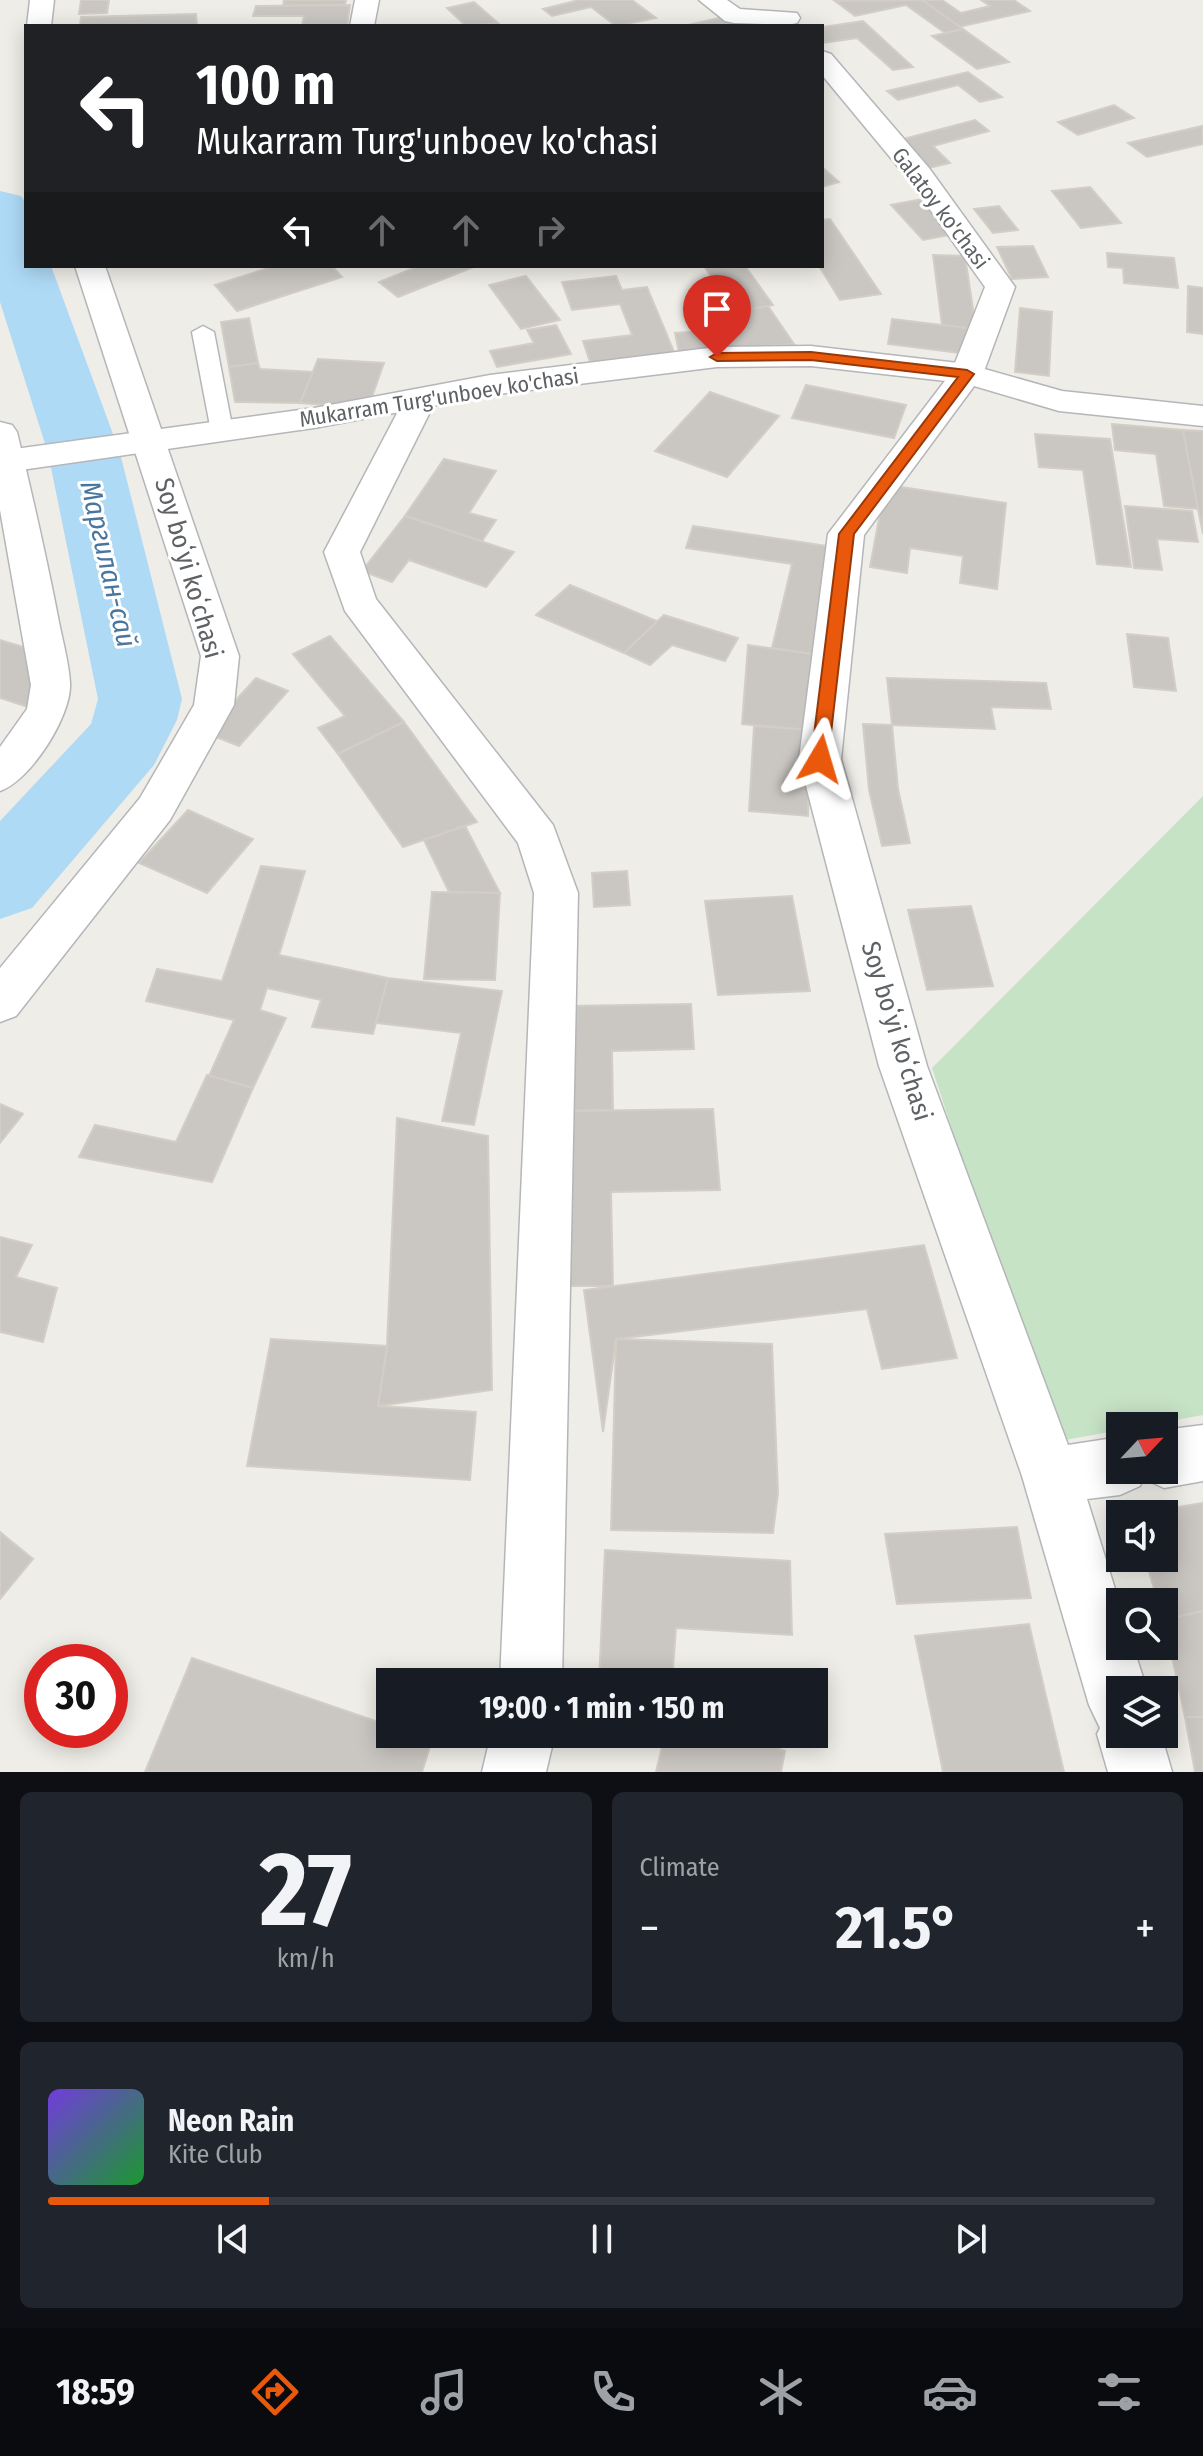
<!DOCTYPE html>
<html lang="en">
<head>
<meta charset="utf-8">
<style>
	:root { --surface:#171b24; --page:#20242c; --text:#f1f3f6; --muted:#9ea1a6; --line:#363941; --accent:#ea580c }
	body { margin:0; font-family:"Fira Sans Condensed",sans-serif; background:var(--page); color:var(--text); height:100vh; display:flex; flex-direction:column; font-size:30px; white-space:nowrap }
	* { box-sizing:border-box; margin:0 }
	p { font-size:26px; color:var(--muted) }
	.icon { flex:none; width:44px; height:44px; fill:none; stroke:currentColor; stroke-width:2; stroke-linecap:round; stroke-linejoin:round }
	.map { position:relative; height:1772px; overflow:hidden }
	.details { display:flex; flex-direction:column; gap:20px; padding:20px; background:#0d0f14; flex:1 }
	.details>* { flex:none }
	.hud { position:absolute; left:24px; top:24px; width:800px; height:244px; border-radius:0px; box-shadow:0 4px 20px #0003; background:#202124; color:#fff; overflow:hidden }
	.needle { width:52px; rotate:64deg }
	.fabs { position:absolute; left:1106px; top:1412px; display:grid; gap:16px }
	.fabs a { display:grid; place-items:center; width:72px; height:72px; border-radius:0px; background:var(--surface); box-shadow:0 4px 20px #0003; font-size:40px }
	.speed { position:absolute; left:24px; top:1644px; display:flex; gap:16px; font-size:40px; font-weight:700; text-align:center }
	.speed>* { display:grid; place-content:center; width:104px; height:104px; border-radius:50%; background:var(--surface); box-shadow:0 4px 20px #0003; line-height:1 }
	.speed .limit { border:12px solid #d22; background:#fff; color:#111 }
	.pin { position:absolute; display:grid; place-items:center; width:68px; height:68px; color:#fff; margin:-82px -34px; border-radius:50% 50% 50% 0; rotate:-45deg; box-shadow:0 0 8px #0007 }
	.pin .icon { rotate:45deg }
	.me { position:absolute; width:88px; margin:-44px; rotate:7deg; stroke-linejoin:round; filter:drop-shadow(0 0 6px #0008) }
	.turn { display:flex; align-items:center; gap:28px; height:168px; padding:0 40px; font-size:36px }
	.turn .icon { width:104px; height:104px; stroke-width:2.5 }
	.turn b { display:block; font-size:56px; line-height:68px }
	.lanes { display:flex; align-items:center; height:76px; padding:0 40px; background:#0003; justify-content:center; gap:40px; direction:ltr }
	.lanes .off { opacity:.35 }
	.big { font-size:60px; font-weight:700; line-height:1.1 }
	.details .widget { flex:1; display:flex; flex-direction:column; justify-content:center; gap:12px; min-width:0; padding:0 28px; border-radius:12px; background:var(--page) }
	.details .dial { align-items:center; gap:0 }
	.dial b { font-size:104px; line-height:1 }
	.song { display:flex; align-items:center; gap:24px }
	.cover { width:96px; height:96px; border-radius:12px; background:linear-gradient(135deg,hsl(260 70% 55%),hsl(130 70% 35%)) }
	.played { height:8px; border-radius:4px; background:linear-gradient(90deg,var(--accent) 20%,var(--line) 20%) }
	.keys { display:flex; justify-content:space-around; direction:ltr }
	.heat { display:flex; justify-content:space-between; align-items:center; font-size:44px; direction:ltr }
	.details .tiles { flex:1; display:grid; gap:20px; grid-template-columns:1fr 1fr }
	.widget:last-child { grid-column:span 2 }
	.trip { position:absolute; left:376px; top:1668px; width:452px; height:80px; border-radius:0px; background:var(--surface); box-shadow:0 4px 20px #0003; font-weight:700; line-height:80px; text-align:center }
	.menu { display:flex; height:128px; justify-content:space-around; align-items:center; background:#090b0e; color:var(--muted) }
	.menu .icon { width:56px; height:56px }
	.menu .active { color:var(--accent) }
	.menu b { font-size:36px; color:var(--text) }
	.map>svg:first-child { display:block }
	.green { fill:#c7e3c6 }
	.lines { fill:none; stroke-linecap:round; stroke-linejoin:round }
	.river { fill:#afdaf6; fill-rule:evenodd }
	.building { fill:#cac7c3; stroke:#d3cec5; stroke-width:2 }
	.service-casing { stroke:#b4b6ba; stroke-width:3 }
	.minor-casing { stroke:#b4b6ba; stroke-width:3 }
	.tertiary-casing { stroke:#b4b6ba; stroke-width:3 }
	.service { fill:#fff; fill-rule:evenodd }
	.minor { fill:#fff; fill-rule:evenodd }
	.tertiary { fill:#fff; fill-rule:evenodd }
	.route { fill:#ea580c; stroke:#983908; stroke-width:2 }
	.labels { text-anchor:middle; stroke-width:6; stroke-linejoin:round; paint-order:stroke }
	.far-street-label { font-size:22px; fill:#5e6265; stroke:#fff }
	.street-label { font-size:26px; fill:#5e6265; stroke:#fff }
	.water-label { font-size:28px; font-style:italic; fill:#49769f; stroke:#fff }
</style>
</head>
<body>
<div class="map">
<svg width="1203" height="1772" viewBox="0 0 1203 1772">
	<rect width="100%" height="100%" fill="#efede7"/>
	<polygon class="green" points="1203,796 1203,1415 1143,1426 1120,1426 1120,1430 1054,1442 932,1068"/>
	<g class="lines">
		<polygon class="river" points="0,191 21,196 26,203 26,266 51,266 120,453 182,699 177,720 154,765 32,908 0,919 0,821 91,724 98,699 48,453 0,302"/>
	</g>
	<g class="building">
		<polygon points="81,0 109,0 107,13 79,14"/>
		<polygon points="284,0 346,0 345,5 283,6"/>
		<polygon points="579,0 632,0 656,18 616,26 591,7 552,16 543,9"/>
		<polygon points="922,0 942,0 961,13 990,6 981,0 1014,0 1030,11 959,27"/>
		<polygon points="922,0 963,29 945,33 906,5 855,16 835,1"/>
		<polygon points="474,2 498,23 466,26 447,8"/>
		<polygon points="350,5 347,26 302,26 304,16 253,16 256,6"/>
		<polygon points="196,14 197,26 80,26 81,17"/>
		<polygon points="723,17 757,26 684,26"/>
		<polygon points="863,21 913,67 893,70 857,38 822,43 822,27"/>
		<polygon points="963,29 1009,62 977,69 932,36"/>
		<polygon points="968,72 1002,97 980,102 958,85 898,100 887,91"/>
		<polygon points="1114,105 1134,118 1078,135 1058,122"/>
		<polygon points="975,120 989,131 933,146 950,163 929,168 903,139"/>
		<polygon points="1202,126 1203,144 1147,157 1128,143"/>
		<polygon points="822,167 839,182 822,187"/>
		<polygon points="1090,187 1121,223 1081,228 1052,191"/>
		<polygon points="922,199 954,234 923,240 891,205"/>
		<polygon points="999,206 1018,230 993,233 974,209"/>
		<polygon points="830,219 881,294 840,300 819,266 822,266 822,220"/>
		<polygon points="1033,246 1048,277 1012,279 997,247"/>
		<polygon points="1107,253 1174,258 1178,288 1124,283 1123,268 1108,267"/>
		<polygon points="933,255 965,256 976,329 942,325"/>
		<polygon points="275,266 332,266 342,277 237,311 215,285"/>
		<polygon points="419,266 476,266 398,297 379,282"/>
		<polygon points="704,266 745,266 773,305 736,312"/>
		<polygon points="526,276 560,320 521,329 489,285"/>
		<polygon points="616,276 622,290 647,287 674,352 590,362 583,341 632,335 620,304 572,310 562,282"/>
		<polygon points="1188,286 1203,288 1203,334 1187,332"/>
		<polygon points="768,306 794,344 679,352 675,333 746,328 736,312"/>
		<polygon points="1020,308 1052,312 1049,376 1015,372"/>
		<polygon points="249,318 258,363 229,367 221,322"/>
		<polygon points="892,319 976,329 967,354 888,344"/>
		<polygon points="556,325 571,354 497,367 490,351 534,343 527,330"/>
		<polygon points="318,359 384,363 368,408 300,403"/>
		<polygon points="258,363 260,369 313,372 300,403 235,402 229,367"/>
		<polygon points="806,385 906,405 894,438 792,418"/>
		<polygon points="710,392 779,416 727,477 655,451"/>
		<polygon points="1112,424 1183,430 1198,509 1164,506 1156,454 1115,450"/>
		<polygon points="1183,430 1203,431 1203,534 1198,509"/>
		<polygon points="1035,434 1110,439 1131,567 1097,564 1083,470 1039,467"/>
		<polygon points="444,459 496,471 469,513 496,520 482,541 405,516"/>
		<polygon points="895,486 1006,503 997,589 960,583 963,556 910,548 907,573 870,567 881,508"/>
		<polygon points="1125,506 1192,511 1198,542 1157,539 1162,570 1134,568"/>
		<polygon points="405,516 514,552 486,587 409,560 392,582 362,571"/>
		<polygon points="693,526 834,547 812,654 772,648 792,564 686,548"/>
		<polygon points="570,585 657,621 624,653 536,615"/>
		<polygon points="664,615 738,638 725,661 672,645 650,665 624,653"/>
		<polygon points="1127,634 1168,638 1176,691 1134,687"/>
		<polygon points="330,636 404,722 338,754 318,728 345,716 293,654"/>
		<polygon points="0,640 40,652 37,710 0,698"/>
		<polygon points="748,645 812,654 810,730 742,724"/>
		<polygon points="256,678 288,691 239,746 206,733"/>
		<polygon points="887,678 1046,683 1051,709 991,707 995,729 892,725"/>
		<polygon points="404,722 477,822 403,847 338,754"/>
		<polygon points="863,724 892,725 898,789 910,843 882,846 869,790"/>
		<polygon points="754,726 810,730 808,816 749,811"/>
		<polygon points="188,810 253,839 207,893 139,863"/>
		<polygon points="465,826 500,893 449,892 424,840"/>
		<polygon points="261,866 305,871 279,955 388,978 373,1034 312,1027 321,1000 267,988 260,1010 286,1018 253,1088 209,1076 234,1020 146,1001 157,969 222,981"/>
		<polygon points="627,871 630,905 594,907 592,873"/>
		<polygon points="432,892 500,893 495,980 424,979"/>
		<polygon points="792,896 810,991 718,995 705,901"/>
		<polygon points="971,906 993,986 927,990 908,910"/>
		<polygon points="388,978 502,991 474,1125 442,1121 461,1033 376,1023"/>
		<polygon points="691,1004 694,1049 612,1051 613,1110 568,1111 567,1006"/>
		<polygon points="207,1075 253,1088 212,1182 79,1157 95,1125 176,1142"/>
		<polygon points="0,1104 23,1114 0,1143"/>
		<polygon points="713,1109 720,1190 611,1192 613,1286 569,1286 568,1111"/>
		<polygon points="397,1118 488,1136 492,1390 378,1406 387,1346"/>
		<polygon points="0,1237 32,1245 16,1277 57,1288 43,1342 0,1332"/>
		<polygon points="924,1245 957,1358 882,1369 867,1309 616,1339 603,1432 584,1290"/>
		<polygon points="271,1339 387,1346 378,1406 476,1412 470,1480 247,1466"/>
		<polygon points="616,1339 772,1344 778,1493 773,1533 611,1530"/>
		<polygon points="1203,1503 1203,1611 1164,1620 1164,1602 1158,1602 1145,1558 1164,1558 1164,1514 1133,1514"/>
		<polygon points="1017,1527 1031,1598 897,1604 885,1534"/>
		<polygon points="0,1532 33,1559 0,1599"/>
		<polygon points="605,1550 790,1561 792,1635 676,1628 672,1682 599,1682"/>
		<polygon points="1203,1611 1203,1717 1185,1717 1164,1620"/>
		<polygon points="1029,1624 1064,1772 943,1772 915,1636"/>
		<polygon points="192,1658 390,1726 390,1734 413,1734 432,1740 422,1772 145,1772"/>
		<polygon points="1185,1717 1203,1717 1203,1772 1195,1772"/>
		<polygon points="665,1734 736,1734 785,1751 781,1772 656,1772"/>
	</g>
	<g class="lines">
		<g class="service-casing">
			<polygon id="service" points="203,326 214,332 233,431 230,436 214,436 211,431 192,332"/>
		</g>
		<g class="minor-casing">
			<g id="minor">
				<polygon points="30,0 54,0 51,26 27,26"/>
				<polygon points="355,0 379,0 374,26 350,26"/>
				<polygon points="699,0 727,0 740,9 797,13 800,18 797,23 788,25 734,23 725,21"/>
				<polygon points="822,51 831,54 929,168 1015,287 983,374 864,535 841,759 927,1066 1068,1445 1120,1437 1120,1470 1164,1470 1164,1430 1203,1425 1203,1481 1164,1488 1143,1478 1140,1486 1120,1495 1087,1499 1120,1605 1120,1646 1133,1646 1147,1690 1120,1690 1120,1734 1161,1734 1172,1772 1108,1772 1097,1734 1100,1728 1089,1705 1022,1476 879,1066 799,759 828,534 951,373 985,287 909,180 822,75"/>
				<polygon points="75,266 105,266 239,656 234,705 170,820 16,1016 0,1022 0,968 140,798 194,705 201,656"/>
				<polygon points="420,390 432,393 436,400 360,552 376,599 553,825 578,893 562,1682 500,1682 534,893 518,843 345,611 324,552 404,400 408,393"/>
				<path d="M 0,422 L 12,425 L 17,432 C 32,494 46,555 58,617 C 62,639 69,662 70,683 C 72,716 30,781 0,791 L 0,747 L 27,709 L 31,685 L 0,510 Z"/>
				<polygon points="491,1734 555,1734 546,1772 482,1772"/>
			</g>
		</g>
		<g class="tertiary-casing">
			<polygon id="tertiary" points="811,346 967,364 1062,391 1203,406 1203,426 1059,411 964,383 811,366 717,367 490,395 314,428 0,473 0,451 314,408 490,375 717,347"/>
		</g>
		<use href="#service" class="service"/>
		<use href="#minor" class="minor"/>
		<use href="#tertiary" class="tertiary"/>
	</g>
	<polygon class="route" points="811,352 967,370 974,374 854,534 828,759 820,765 811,759 839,534 958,377 811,360 717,361 710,357 717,353"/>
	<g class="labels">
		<g class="far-street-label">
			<text transform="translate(941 208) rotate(53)" y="8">Galatoy ko'chasi</text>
			<text transform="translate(439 397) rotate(-9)" y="8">Mukarram Turg'unboev ko'chasi</text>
		</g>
		<g class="street-label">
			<text transform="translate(189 568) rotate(74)" y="9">Soy boʻyi koʻchasi</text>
			<text transform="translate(897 1031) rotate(73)" y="9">Soy boʻyi koʻchasi</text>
		</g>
		<g class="water-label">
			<text transform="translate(109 564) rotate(77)" y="10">Маргилан-сай</text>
		</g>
	</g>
</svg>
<div class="fabs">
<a><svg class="needle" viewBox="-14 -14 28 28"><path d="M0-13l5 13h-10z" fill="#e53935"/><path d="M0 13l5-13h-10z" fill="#9ea1a6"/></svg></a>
<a><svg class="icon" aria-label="sound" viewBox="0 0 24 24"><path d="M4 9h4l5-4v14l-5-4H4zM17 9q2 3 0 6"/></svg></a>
<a><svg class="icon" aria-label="search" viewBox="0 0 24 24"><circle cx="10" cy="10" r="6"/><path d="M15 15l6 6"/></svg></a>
<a><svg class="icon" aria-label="layers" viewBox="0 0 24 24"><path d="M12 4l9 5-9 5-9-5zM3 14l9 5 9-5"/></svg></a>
</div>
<div class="speed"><div class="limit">30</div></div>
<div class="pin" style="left:717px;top:357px;background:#d93025"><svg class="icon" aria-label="arrive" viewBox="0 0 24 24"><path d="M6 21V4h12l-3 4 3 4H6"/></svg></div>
<svg class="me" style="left:820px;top:759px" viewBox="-20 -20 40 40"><path d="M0-17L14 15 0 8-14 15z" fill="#ea580c" stroke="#fff" stroke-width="4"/></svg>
<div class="trip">19:00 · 1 min · 150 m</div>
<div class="hud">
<div class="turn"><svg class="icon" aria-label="left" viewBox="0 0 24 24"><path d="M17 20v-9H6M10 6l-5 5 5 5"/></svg><div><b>100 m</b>Mukarram Turg'unboev ko'chasi</div></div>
<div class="lanes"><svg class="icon" aria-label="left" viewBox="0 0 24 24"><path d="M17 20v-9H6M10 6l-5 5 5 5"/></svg><svg class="icon off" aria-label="ahead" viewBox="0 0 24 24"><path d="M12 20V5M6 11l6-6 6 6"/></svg><svg class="icon off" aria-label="ahead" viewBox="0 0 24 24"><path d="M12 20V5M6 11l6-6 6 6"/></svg><svg class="icon off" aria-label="right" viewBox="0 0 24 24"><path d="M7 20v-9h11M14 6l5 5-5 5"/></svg></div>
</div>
</div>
<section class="details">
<div class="tiles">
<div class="widget dial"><b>27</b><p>km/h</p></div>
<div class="widget"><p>Climate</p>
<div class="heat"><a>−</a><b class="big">21.5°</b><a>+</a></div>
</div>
<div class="widget">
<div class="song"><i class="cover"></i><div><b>Neon Rain</b><p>Kite Club</p></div></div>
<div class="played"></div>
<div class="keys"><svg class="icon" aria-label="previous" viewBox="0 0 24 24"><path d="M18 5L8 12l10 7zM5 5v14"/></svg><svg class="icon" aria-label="pause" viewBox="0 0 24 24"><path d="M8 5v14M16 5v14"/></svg><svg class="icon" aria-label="next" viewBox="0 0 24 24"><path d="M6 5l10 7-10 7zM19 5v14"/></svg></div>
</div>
</div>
</section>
<nav class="menu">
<b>18:59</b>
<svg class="icon active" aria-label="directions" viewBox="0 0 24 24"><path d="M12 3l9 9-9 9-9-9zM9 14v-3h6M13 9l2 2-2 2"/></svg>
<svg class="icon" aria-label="music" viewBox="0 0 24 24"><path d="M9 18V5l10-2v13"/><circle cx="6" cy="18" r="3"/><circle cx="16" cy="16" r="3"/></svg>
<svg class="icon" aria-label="phone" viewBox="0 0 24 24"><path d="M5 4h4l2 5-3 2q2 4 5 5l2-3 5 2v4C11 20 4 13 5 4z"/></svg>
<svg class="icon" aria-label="climate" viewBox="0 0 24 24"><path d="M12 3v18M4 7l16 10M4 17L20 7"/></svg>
<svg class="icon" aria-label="car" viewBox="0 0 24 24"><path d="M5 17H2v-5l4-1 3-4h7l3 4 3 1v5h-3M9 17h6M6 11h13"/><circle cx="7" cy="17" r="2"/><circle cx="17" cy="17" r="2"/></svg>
<svg class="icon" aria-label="filters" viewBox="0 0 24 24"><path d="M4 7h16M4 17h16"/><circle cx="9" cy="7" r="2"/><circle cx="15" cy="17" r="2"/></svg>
</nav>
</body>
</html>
